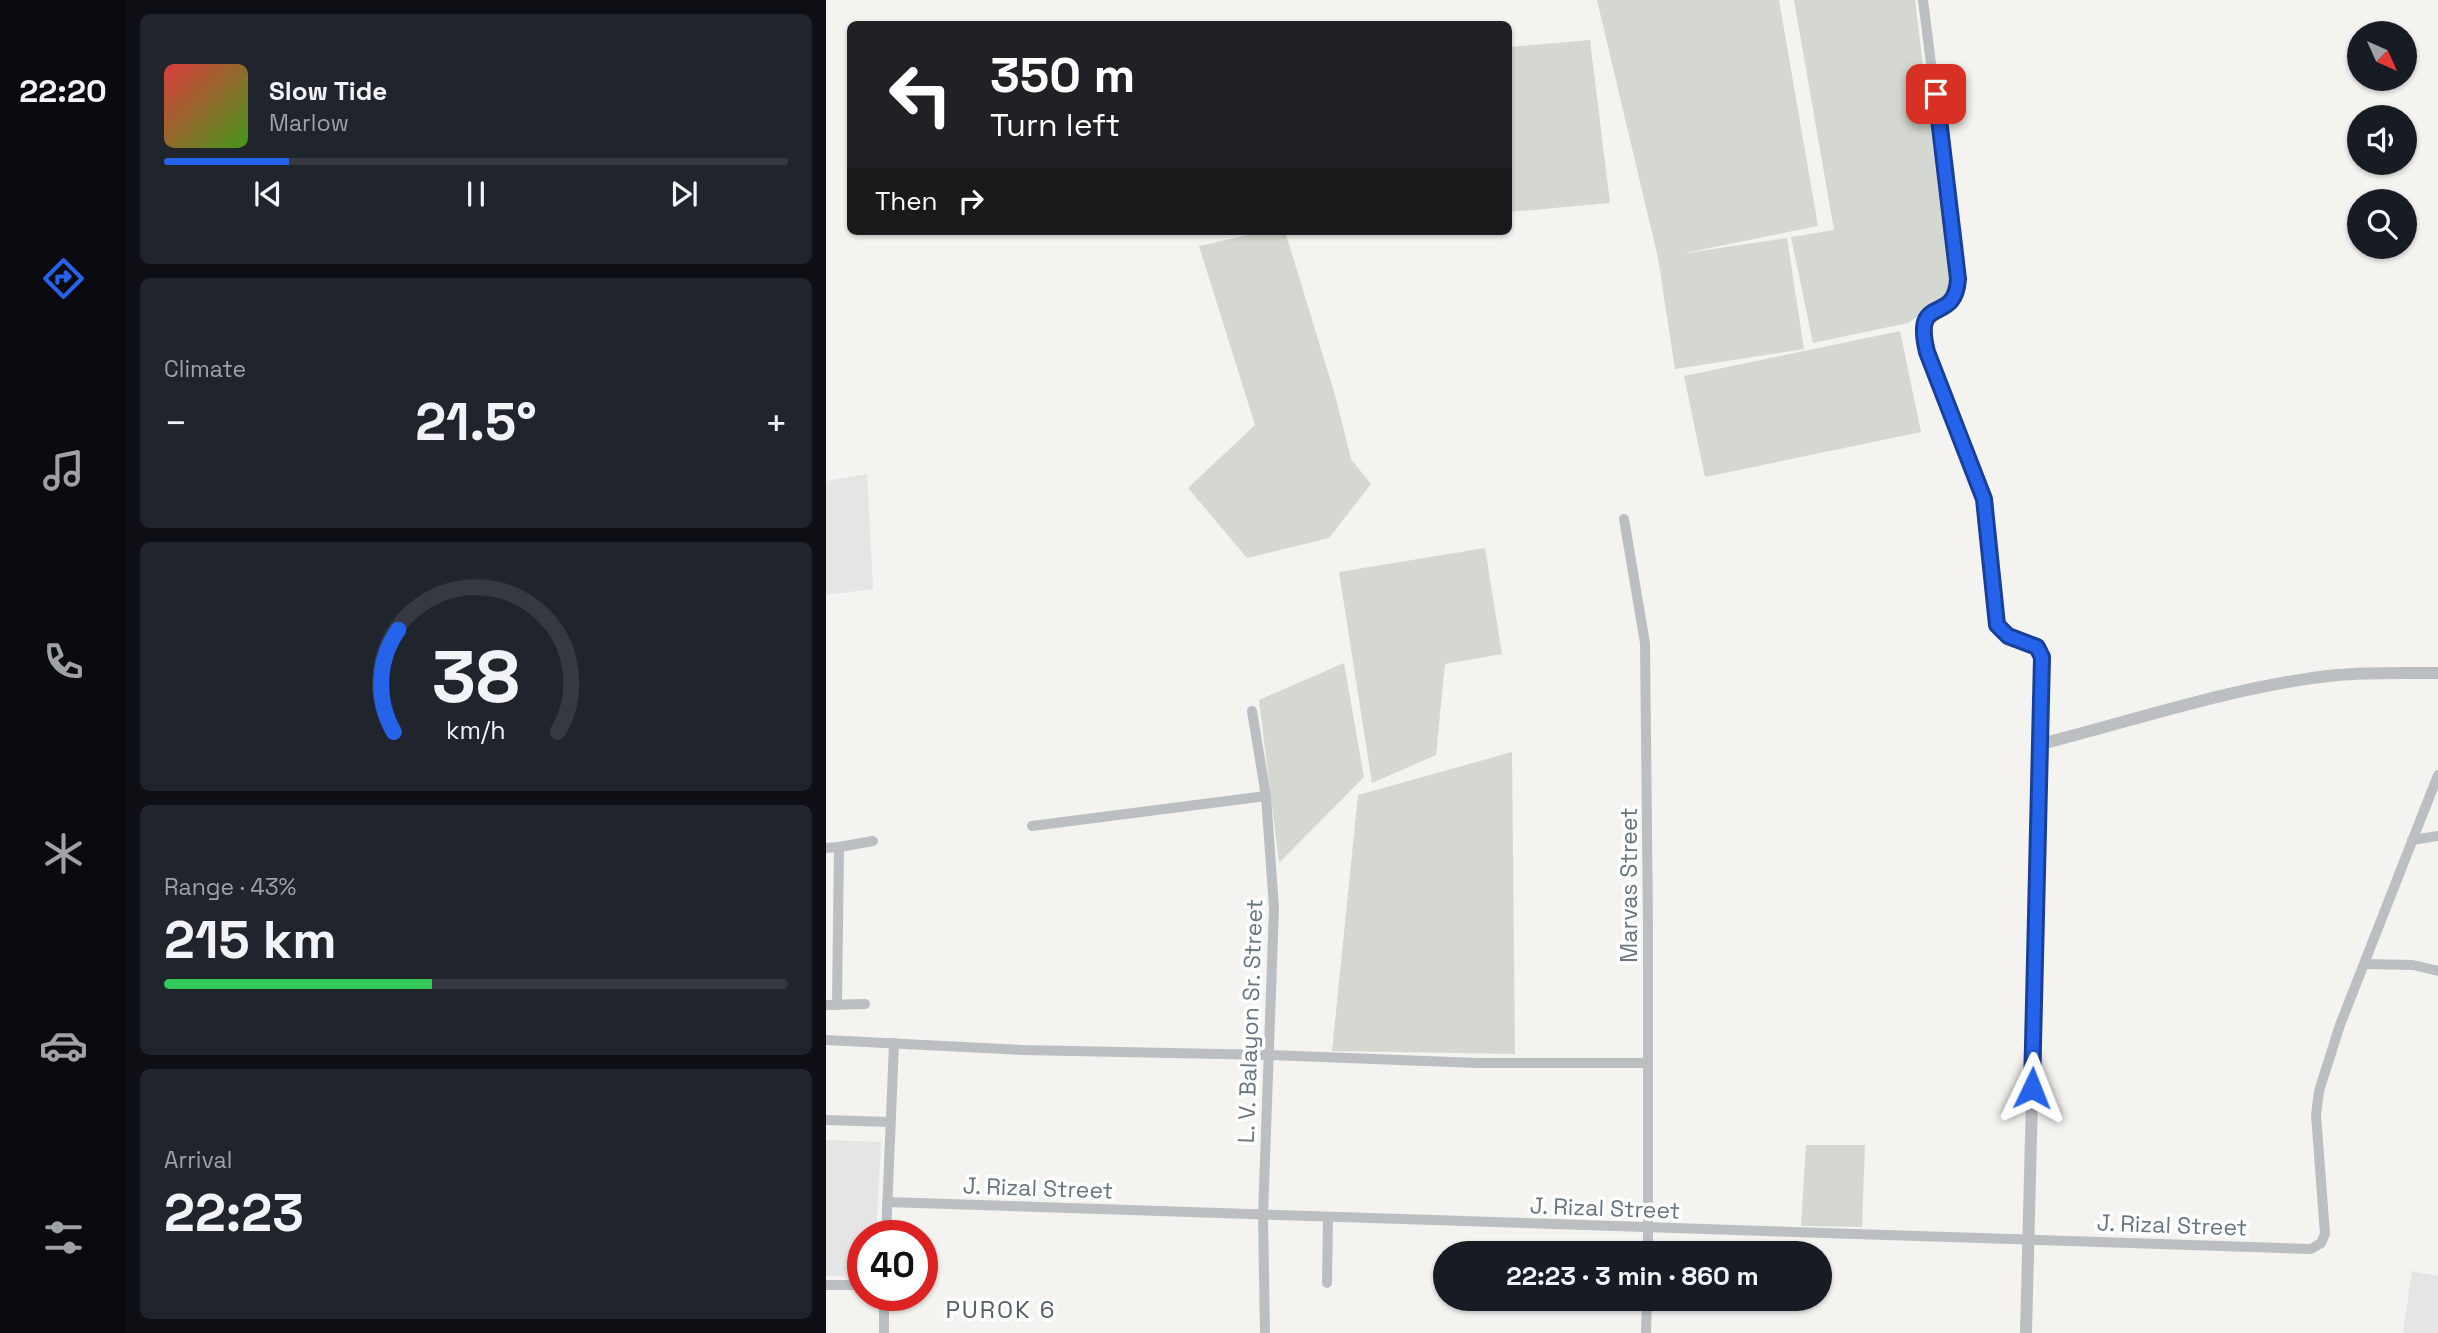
<!DOCTYPE html>
<html lang="en">
<head>
<meta charset="utf-8">
<style>
	:root { --surface:#171b24; --page:#20242c; --text:#f1f3f6; --muted:#9ea1a6; --line:#363941; --accent:#2563eb }
	body { margin:0; font-family:"Space Grotesk",sans-serif; background:var(--page); color:var(--text); height:100vh; display:flex; flex-direction:column; font-size:26px; white-space:nowrap }
	* { box-sizing:border-box; margin:0 }
	p { font-size:23px; color:var(--muted) }
	.icon { flex:none; width:38px; height:38px; fill:none; stroke:currentColor; stroke-width:2; stroke-linecap:round; stroke-linejoin:round }
	.map { position:relative; flex:1; overflow:hidden }
	.sheet { display:flex; flex-direction:column; gap:14px; padding:14px; background:#0d0f14; width:700px }
	.sheet>* { flex:none }
	.hud { position:absolute; left:21px; top:21px; width:665px; height:214px; border-radius:10px; box-shadow:0 2px 5px #0004; background:#202124; color:#fff; overflow:hidden }
	.needle { width:46px; rotate:135deg }
	.fabs { position:absolute; left:1521px; top:21px; display:grid; gap:14px }
	.fabs a { display:grid; place-items:center; width:70px; height:70px; border-radius:50%; background:var(--surface); box-shadow:0 2px 5px #0004; font-size:35px }
	.speed { position:absolute; left:21px; top:1220px; display:flex; gap:14px; font-size:35px; font-weight:700; text-align:center }
	.speed>* { display:grid; place-content:center; width:91px; height:91px; border-radius:50%; background:var(--surface); box-shadow:0 2px 5px #0004; line-height:1 }
	.speed .limit { border:10px solid #d22; background:#fff; color:#111 }
	.pin { position:absolute; display:grid; place-items:center; width:60px; height:60px; color:#fff; margin:-30px; border-radius:14px; box-shadow:0 4px 10px #0006 }
	.me { position:absolute; width:77px; margin:-38px; rotate:2deg; stroke-linejoin:round; filter:drop-shadow(0 0 5px #0008) }
	.turn { display:flex; align-items:center; gap:24px; height:147px; padding:0 28px; font-size:32px }
	.turn .icon { width:91px; height:91px; stroke-width:2.5 }
	.turn b { display:block; font-size:49px; line-height:60px }
	.then { display:flex; align-items:center; height:66px; padding:0 28px; background:#0003; gap:14px; font-size:26px }
	.big { font-size:52px; font-weight:600; line-height:1.1 }
	.sheet .widget { flex:1; display:flex; flex-direction:column; justify-content:center; gap:10px; min-width:0; padding:0 24px; border-radius:10px; background:var(--page) }
	.sheet .dial { align-items:center; gap:0 }
	.dial svg { height:182px; overflow:visible; fill:none; stroke:var(--line); stroke-width:7; stroke-linecap:round; text-anchor:middle }
	.dial text { fill:var(--text); stroke:none }
	.song { display:flex; align-items:center; gap:21px }
	.cover { width:84px; height:84px; border-radius:10px; background:linear-gradient(135deg,hsl(0 70% 55%),hsl(100 70% 35%)) }
	.played { height:7px; border-radius:4px; background:linear-gradient(90deg,var(--accent) 20%,var(--line) 20%) }
	.keys { display:flex; justify-content:space-around; direction:ltr }
	.heat { display:flex; justify-content:space-between; align-items:center; font-size:38px; direction:ltr }
	.charge { height:10px; border-radius:5px; background:linear-gradient(90deg,#34c759 43%,var(--line) 0) }
	.trip { position:absolute; left:607px; top:1241px; width:399px; height:70px; border-radius:35px; background:var(--surface); box-shadow:0 2px 5px #0004; font-weight:600; line-height:70px; text-align:center }
	main { display:flex; flex:1; min-height:0 }
	.dock { display:flex; flex-direction:column; width:126px; justify-content:space-around; align-items:center; background:#090b0e; color:var(--muted) }
	.dock .icon { width:49px; height:49px }
	.dock .active { color:var(--accent) }
	.dock b { font-size:32px; color:var(--text) }
	.map>svg:first-child { display:block }
	.built { fill:#e4e5e4 }
	.green { fill:#d4d8d0 }
	.lines { fill:none; stroke-linecap:round; stroke-linejoin:round }
	.minor { stroke:#bbbfc2; stroke-width:10 }
	.tertiary { stroke:#bbbfc2; stroke-width:12 }
	.route-casing { stroke:#184099; stroke-width:18 }
	.route { stroke:#2563eb; stroke-width:12 }
	.labels { text-anchor:middle; stroke-width:7; stroke-linejoin:round; paint-order:stroke }
	.street-label { font-size:23px; fill:#66757e; stroke:#fff }
	.neighbourhood-label { font-size:24px; letter-spacing:2px; fill:#535e64; stroke:#fff }
</style>
</head>
<body>
<main>
<nav class="dock">
<b>22:20</b>
<svg class="icon active" aria-label="directions" viewBox="0 0 24 24"><path d="M12 3l9 9-9 9-9-9zM9 14v-3h6M13 9l2 2-2 2"/></svg>
<svg class="icon" aria-label="music" viewBox="0 0 24 24"><path d="M9 18V5l10-2v13"/><circle cx="6" cy="18" r="3"/><circle cx="16" cy="16" r="3"/></svg>
<svg class="icon" aria-label="phone" viewBox="0 0 24 24"><path d="M5 4h4l2 5-3 2q2 4 5 5l2-3 5 2v4C11 20 4 13 5 4z"/></svg>
<svg class="icon" aria-label="climate" viewBox="0 0 24 24"><path d="M12 3v18M4 7l16 10M4 17L20 7"/></svg>
<svg class="icon" aria-label="car" viewBox="0 0 24 24"><path d="M5 17H2v-5l4-1 3-4h7l3 4 3 1v5h-3M9 17h6M6 11h13"/><circle cx="7" cy="17" r="2"/><circle cx="17" cy="17" r="2"/></svg>
<svg class="icon" aria-label="filters" viewBox="0 0 24 24"><path d="M4 7h16M4 17h16"/><circle cx="9" cy="7" r="2"/><circle cx="15" cy="17" r="2"/></svg>
</nav>
<section class="sheet">
<div class="widget">
<div class="song"><i class="cover"></i><div><b>Slow Tide</b><p>Marlow</p></div></div>
<div class="played"></div>
<div class="keys"><svg class="icon" aria-label="previous" viewBox="0 0 24 24"><path d="M18 5L8 12l10 7zM5 5v14"/></svg><svg class="icon" aria-label="pause" viewBox="0 0 24 24"><path d="M8 5v14M16 5v14"/></svg><svg class="icon" aria-label="next" viewBox="0 0 24 24"><path d="M6 5l10 7-10 7zM19 5v14"/></svg></div>
</div>
<div class="widget"><p>Climate</p>
<div class="heat"><a>−</a><b class="big">21.5°</b><a>+</a></div>
</div>
<div class="widget dial"><svg viewBox="0 0 100 80">
<path d="M14 69A42 42 0 1 1 86 69"/>
<path d="M14 69A42 42 0 0 1 16 24" stroke="#2563eb"/>
<text x="50" y="56" font-size="32" font-weight="700">38</text>
<text x="50" y="72" font-size="11">km/h</text>
</svg></div>
<div class="widget"><p>Range · 43%</p><b class="big">215 km</b><div class="charge"></div></div>
<div class="widget"><p>Arrival</p><b class="big">22:23</b></div>
</section>
<div class="map">
<svg width="1612" height="1333" viewBox="0 0 1612 1333">
	<rect width="100%" height="100%" fill="#f4f3f0"/>
	<g class="built">
		<polygon points="41,474 47,589 0,595 0,481"/>
		<polygon points="0,1140 55,1142 50,1235 37,1236 37,1277 0,1276"/>
		<polygon points="1586,1271 1612,1276 1612,1333 1577,1333"/>
	</g>
	<g class="green">
		<polygon points="771,0 953,0 992,226 854,254 961,238 978,349 849,369 832,258"/>
		<polygon points="968,0 1089,0 1125,295 1082,323 987,343 965,237 1008,230"/>
		<polygon points="764,40 784,203 683,212 683,47"/>
		<polygon points="441,231 459,231 509,395 525,459 545,484 503,538 421,558 362,488 429,425 373,246"/>
		<polygon points="1074,331 1095,432 879,477 858,376"/>
		<polygon points="659,548 676,654 619,664 610,755 546,783 513,572"/>
		<polygon points="518,663 538,777 453,863 433,700"/>
		<polygon points="686,752 689,1054 506,1051 532,795"/>
		<polygon points="980,1145 1039,1145 1036,1227 975,1226"/>
	</g>
	<g class="lines">
		<g class="minor">
			<path d="M 1097,0 L 1132,279 C 1129,316 1102,302 1097,324 C 1095,333 1099,343 1101,352 L 1158,499 L 1169,619 C 1177,639 1195,637 1211,647 L 1216,657 L 1215,744"/>
			<polyline points="798,519 819,643 822,925 822,1253"/>
			<polyline points="426,711 440,796 448,908 437,1215 439,1333"/>
			<polyline points="206,826 440,796"/>
			<polyline points="1586,840 1612,836"/>
			<polyline points="13,847 47,841"/>
			<polyline points="0,848 13,847 11,1005"/>
			<polyline points="1540,964 1587,965 1612,971"/>
			<polyline points="0,1005 39,1004"/>
			<polyline points="0,1040 197,1050 443,1055 651,1063 822,1063"/>
			<polyline points="0,1120 63,1122"/>
			<polyline points="61,1202 1485,1249 1495,1243 1499,1234 1490,1115 1493,1091 1514,1025 1612,775"/>
			<polyline points="60,1236 68,1043"/>
			<polyline points="501,1283 502,1217"/>
			<polyline points="0,1285 37,1285"/>
			<polyline points="58,1333 58,1295"/>
			<polyline points="820,1333 821,1298"/>
		</g>
		<path class="tertiary" d="M 1200,1333 L 1215,744 C 1310,720 1413,685 1511,675 C 1544,672 1578,673 1612,673"/>
	</g>
	<g class="lines">
		<g class="route-casing">
			<path id="route" d="M 1110,94 L 1132,279 C 1129,327 1086,291 1101,352 L 1158,499 L 1171,625 L 1182,636 L 1211,647 L 1216,657 L 1206,1088"/>
		</g>
		<use href="#route" class="route"/>
	</g>
	<g class="labels">
		<g class="street-label">
			<text transform="translate(803 885) rotate(-90)" y="8">Marvas Street</text>
			<text transform="translate(424 1021) rotate(-88)" y="8">L. V. Balayon Sr. Street</text>
			<text transform="translate(212 1188) rotate(2)" y="8">J. Rizal Street</text>
			<text transform="translate(779 1208) rotate(2)" y="8">J. Rizal Street</text>
			<text transform="translate(1346 1225) rotate(2)" y="8">J. Rizal Street</text>
		</g>
		<g class="neighbourhood-label">
			<text x="175" y="1318">PUROK 6</text>
		</g>
	</g>
</svg>
<div class="fabs">
<a><svg class="needle" viewBox="-14 -14 28 28"><path d="M0-13l5 13h-10z" fill="#e53935"/><path d="M0 13l5-13h-10z" fill="#9ea1a6"/></svg></a>
<a><svg class="icon" aria-label="sound" viewBox="0 0 24 24"><path d="M4 9h4l5-4v14l-5-4H4zM17 9q2 3 0 6"/></svg></a>
<a><svg class="icon" aria-label="search" viewBox="0 0 24 24"><circle cx="10" cy="10" r="6"/><path d="M15 15l6 6"/></svg></a>
</div>
<div class="speed"><div class="limit">40</div></div>
<div class="pin" style="left:1110px;top:94px;background:#d93025"><svg class="icon" aria-label="arrive" viewBox="0 0 24 24"><path d="M6 21V4h12l-3 4 3 4H6"/></svg></div>
<svg class="me" style="left:1206px;top:1088px" viewBox="-20 -20 40 40"><path d="M0-17L14 15 0 8-14 15z" fill="#2563eb" stroke="#fff" stroke-width="4"/></svg>
<div class="trip">22:23 · 3 min · 860 m</div>
<div class="hud">
<div class="turn"><svg class="icon" aria-label="left" viewBox="0 0 24 24"><path d="M17 20v-9H6M10 6l-5 5 5 5"/></svg><div><b>350 m</b>Turn left</div></div>
<div class="then">Then<svg class="icon" aria-label="right" viewBox="0 0 24 24"><path d="M7 20v-9h11M14 6l5 5-5 5"/></svg></div>
</div>
</div>
</main>
</body>
</html>
